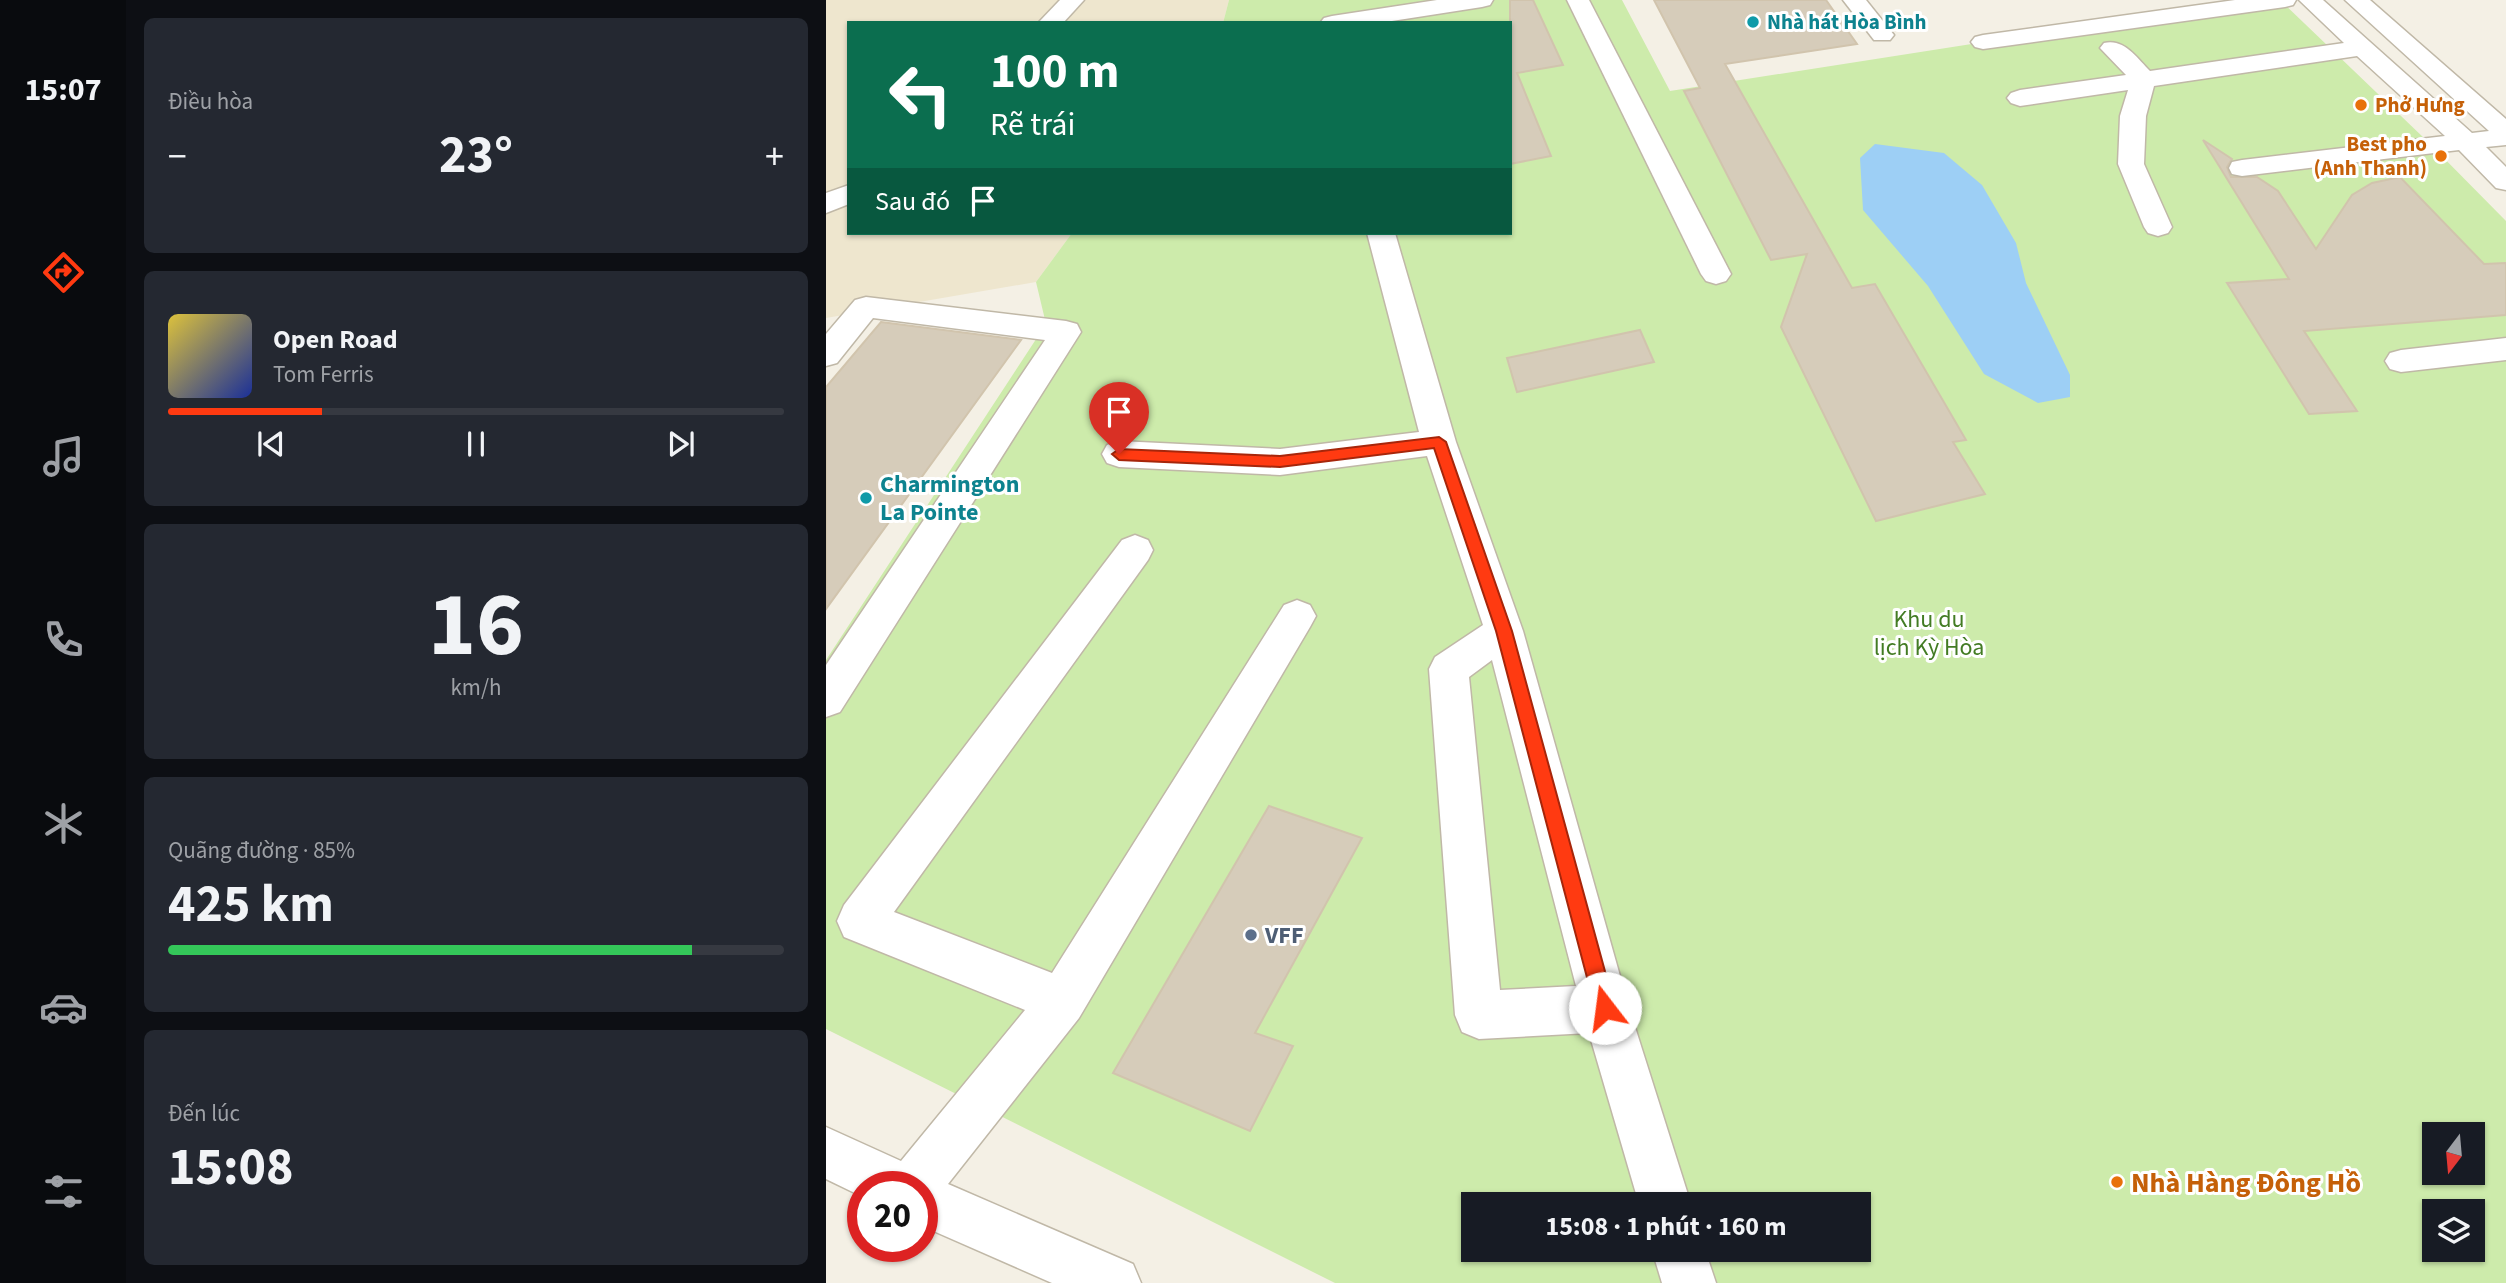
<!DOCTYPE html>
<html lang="vi">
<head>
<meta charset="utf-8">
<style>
	:root { --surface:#171b24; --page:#242831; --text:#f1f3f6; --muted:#9ea1a6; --line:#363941; --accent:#ff3a11 }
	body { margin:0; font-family:"Source Sans 3",sans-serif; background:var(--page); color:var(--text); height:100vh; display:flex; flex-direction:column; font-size:26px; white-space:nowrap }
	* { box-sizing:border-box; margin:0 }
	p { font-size:23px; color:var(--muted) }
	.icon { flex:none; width:38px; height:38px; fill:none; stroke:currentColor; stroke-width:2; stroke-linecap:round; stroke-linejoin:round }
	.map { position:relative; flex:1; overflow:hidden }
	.drawer { display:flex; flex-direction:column; gap:18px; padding:18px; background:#0d0f14; width:700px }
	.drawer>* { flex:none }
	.hud { position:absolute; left:21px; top:21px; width:665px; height:214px; border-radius:0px; box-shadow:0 2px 5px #0004; background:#0b6e4f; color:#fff; overflow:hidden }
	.needle { width:46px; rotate:196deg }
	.controls { position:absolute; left:1596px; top:1122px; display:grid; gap:14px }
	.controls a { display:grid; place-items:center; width:63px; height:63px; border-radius:0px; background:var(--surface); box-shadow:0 2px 5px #0004; font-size:35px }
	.speed { position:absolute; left:21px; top:1171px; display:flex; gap:14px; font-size:35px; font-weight:700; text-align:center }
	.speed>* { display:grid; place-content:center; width:91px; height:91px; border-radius:50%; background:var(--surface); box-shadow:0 2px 5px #0004; line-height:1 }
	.speed .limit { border:10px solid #d22; background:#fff; color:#111 }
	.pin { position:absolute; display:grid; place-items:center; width:60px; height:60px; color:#fff; margin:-72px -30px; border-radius:50% 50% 50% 0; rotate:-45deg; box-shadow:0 0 7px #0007 }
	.pin .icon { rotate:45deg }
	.me { position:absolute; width:77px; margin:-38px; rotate:345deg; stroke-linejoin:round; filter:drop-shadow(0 0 5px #0008) }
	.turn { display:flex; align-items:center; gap:24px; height:147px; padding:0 28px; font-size:32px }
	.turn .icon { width:91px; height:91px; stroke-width:2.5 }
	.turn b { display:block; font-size:49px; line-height:60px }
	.then { display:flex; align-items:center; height:66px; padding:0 28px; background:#0003; gap:14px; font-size:26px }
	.big { font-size:52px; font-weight:700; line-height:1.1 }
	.drawer .widget { flex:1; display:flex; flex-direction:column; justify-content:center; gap:10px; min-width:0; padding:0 24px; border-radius:10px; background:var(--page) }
	.drawer .dial { align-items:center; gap:0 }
	.dial b { font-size:91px; line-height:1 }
	.song { display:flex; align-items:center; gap:21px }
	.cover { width:84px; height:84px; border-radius:10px; background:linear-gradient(135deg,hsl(50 70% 55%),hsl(230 70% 35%)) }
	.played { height:7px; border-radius:4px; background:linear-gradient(90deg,var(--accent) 25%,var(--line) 25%) }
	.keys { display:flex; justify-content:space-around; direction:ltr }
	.heat { display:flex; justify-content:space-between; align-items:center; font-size:38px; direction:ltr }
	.charge { height:10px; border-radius:5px; background:linear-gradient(90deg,#34c759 85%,var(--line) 0) }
	.trip { position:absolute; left:635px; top:1192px; width:410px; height:70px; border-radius:0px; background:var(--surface); box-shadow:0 2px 5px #0004; font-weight:700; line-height:70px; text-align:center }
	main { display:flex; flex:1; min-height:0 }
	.tab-bar { display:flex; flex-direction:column; width:126px; justify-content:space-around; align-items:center; background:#090b0e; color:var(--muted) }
	.tab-bar .icon { width:49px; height:49px }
	.tab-bar .current { color:var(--accent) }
	.tab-bar b { font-size:32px; color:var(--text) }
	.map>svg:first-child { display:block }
	.education { fill:#eee6ce }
	.green { fill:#cdebab; fill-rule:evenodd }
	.water { fill:#9dcff5 }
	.building { fill:#d6ccba; stroke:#d1c4ad; stroke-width:2 }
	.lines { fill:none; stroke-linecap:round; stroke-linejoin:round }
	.minor-casing { stroke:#c0b8a7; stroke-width:3 }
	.minor { fill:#fff; fill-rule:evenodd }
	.route { fill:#ff3a11; stroke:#a6260b; stroke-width:2 }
	.culture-dot { fill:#0f9aa8; stroke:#fff; stroke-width:2.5 }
	.food-dot { fill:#e8710a; stroke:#fff; stroke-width:2.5 }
	.service-dot { fill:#5c6f8a; stroke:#fff; stroke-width:2.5 }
	.labels { text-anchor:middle; stroke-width:6; stroke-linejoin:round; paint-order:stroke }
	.far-culture-label { font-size:21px; font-weight:bold; fill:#0d838f; stroke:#fff; text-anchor:start }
	.far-food-label { font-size:21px; font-weight:bold; fill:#c56008; stroke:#fff; text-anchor:start }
	.culture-label { font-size:24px; font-weight:bold; fill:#0d838f; stroke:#fff; text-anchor:start }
	.park-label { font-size:24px; fill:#437c24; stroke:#fff }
	.service-label { font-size:24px; font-weight:bold; fill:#4e5e75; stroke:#fff; text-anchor:start }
	.near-food-label { font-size:28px; font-weight:bold; fill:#c56008; stroke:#fff; text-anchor:start }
</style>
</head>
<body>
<main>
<nav class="tab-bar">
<b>15:07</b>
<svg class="icon current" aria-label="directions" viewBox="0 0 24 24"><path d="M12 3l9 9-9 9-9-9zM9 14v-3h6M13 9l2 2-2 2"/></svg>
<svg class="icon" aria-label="music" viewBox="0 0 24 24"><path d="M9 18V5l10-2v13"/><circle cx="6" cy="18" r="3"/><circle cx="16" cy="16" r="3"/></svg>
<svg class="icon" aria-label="phone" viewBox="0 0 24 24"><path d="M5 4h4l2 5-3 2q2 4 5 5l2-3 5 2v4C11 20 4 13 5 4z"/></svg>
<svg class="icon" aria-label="climate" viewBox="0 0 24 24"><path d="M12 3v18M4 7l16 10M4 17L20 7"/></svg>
<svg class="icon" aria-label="car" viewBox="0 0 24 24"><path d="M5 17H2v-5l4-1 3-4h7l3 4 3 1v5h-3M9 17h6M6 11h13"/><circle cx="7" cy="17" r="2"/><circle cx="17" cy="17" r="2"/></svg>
<svg class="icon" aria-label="filters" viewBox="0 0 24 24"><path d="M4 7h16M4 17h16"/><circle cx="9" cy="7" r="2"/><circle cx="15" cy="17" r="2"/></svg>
</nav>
<section class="drawer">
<div class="widget"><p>Điều hòa</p>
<div class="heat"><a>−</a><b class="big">23°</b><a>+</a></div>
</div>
<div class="widget">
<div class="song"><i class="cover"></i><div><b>Open Road</b><p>Tom Ferris</p></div></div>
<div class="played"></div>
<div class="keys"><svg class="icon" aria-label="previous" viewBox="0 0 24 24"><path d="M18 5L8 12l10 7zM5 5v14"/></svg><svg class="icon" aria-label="pause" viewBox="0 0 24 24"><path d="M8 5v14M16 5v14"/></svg><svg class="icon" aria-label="next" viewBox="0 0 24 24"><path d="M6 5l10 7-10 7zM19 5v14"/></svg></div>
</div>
<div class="widget dial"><b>16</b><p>km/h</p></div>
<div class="widget"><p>Quãng đường · 85%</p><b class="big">425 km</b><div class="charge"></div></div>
<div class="widget"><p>Đến lúc</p><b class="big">15:08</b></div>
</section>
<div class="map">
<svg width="1680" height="1283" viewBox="0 0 1680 1283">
	<rect width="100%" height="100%" fill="#f4f0e5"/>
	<polygon class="education" points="0,0 403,0 397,23 23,23 23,233 246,233 210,282 0,318"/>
	<path class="green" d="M 403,0 L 796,0 L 844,91 L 1428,0 L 1454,0 L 1599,139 L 1680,221 L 1680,1283 L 509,1283 L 0,1029 L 0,660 L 220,324 L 210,282 L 246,233 L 684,233 L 684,23 L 397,23 ZM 1608,1134 L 1647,1134 L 1647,1172 L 1608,1172 ZM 648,1204 L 1032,1204 L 1032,1250 L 648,1250 ZM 1608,1211 L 1647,1211 L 1647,1250 L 1608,1250 Z"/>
	<polygon class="water" points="1049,144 1118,153 1156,185 1190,243 1200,283 1244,375 1244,397 1212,403 1158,374 1102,286 1037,210 1034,158"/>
	<g class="building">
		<polygon points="684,0 707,0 737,65 691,73 725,156 684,164"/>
		<polygon points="828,0 1000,0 1031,44 899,64 1026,288 1049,284 1140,440 1127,442 1159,494 1050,521 955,327 981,254 945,260 858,91 874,88"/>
		<polygon points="1377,140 1406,159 1401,167 1405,177 1431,177 1452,191 1490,249 1526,195 1546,183 1574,177 1658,264 1680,263 1680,315 1478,331 1531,411 1483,414 1401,283 1463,279"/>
		<polygon points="55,322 195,340 0,609 0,387"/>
		<polygon points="814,330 828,362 691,392 681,358"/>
		<polygon points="443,806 536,838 429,1033 467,1046 424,1131 287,1073"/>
	</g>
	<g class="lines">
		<g class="minor-casing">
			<g id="minor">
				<polygon points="234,0 258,0 237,23 212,23"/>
				<polygon points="611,0 667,0 664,5 656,7 553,23 494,23 498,18 506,16"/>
				<polygon points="741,0 763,0 905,274 900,281 890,284 880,281 875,274"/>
				<polygon points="1017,0 1040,0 1068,35 1064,40 1048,40"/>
				<polygon points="1409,0 1470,0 1467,5 1459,7 1157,49 1149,47 1145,42 1149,37 1157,35"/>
				<path d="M 1473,0 L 1497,0 L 1646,133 L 1663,131 L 1519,0 L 1544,0 L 1680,119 L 1680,145 L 1660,147 L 1680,167 L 1680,190 L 1670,188 L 1633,150 L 1416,176 L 1406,174 L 1403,168 L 1406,162 L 1416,160 L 1619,136 L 1531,56 L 1328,86 L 1320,116 L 1318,164 L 1346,227 L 1342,233 L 1332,236 L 1322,233 L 1318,227 L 1292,164 L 1294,116 L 1302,90 L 1194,106 L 1185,103 L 1181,98 L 1185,93 L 1194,90 L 1300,75 L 1274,48 L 1278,43 C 1298,38 1311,58 1324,71 L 1518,43 Z"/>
				<polygon points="23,185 23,204 0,213 0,193"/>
				<path d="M 541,233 L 569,233 L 630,442 L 697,631 L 803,1008 L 865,1204 L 813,1204 L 763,1033 L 653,1039 L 636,1032 L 629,1015 L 603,669 L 609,657 L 657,625 L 601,456 L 454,475 L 293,467 L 281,463 L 276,454 L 281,445 L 293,441 L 454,449 L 593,432 ZM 666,660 L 750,986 L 674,990 L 643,677 Z"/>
				<polygon points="40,297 240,321 251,324 255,332 14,712 0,717 0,665 219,340 47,318 11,363 0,366 0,334 29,300"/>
				<polygon points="1680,338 1680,360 1575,372 1564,369 1559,361 1564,353 1575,350"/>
				<polygon points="309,535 322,540 327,550 322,560 68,912 226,973 458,605 471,600 484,605 490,616 484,627 253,1018 122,1184 307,1264 315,1283 226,1283 96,1226 96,1186 37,1186 37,1197 0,1179 0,1127 75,1161 199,1010 18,937 11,921 18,905 296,540"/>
				<polygon points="826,1250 879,1250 890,1283 836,1283"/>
			</g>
		</g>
		<use href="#minor" class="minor"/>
	</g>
	<polygon class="route" points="613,437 620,442 686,631 789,1008 786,1015 779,1018 772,1015 769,1008 670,631 608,448 454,467 293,460 286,454 293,449 454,456"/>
	<g class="culture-dot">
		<circle cx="927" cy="22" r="7"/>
		<circle cx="40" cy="498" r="7"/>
	</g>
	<g class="food-dot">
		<circle cx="1535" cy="105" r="7"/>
		<circle cx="1615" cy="156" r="7"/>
		<circle cx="1291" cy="1182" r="7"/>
	</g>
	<circle class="service-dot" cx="425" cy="935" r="7"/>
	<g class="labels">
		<g class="far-culture-label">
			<text x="941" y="29">Nhà hát Hòa Bình</text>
		</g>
		<g class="far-food-label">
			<text x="1549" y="112">Phở Hưng</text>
			<text x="1601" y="151" text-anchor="end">Best pho<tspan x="1601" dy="24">(Anh Thanh)</tspan></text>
		</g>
		<g class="culture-label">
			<text x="54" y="492">Charmington<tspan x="54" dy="28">La Pointe</tspan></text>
		</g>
		<g class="park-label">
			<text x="1103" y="627">Khu du<tspan x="1103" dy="28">lịch Kỳ Hòa</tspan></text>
		</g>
		<g class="service-label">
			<text x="439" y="943">VFF</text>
		</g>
		<g class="near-food-label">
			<text x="1305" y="1192">Nhà Hàng Đông Hồ</text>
		</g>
	</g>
</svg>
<div class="controls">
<a><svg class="needle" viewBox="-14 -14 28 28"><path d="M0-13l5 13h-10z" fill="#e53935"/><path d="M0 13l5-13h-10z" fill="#9ea1a6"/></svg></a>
<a><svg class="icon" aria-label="layers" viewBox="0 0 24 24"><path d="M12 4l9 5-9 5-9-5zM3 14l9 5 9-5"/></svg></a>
</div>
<div class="speed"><div class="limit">20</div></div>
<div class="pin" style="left:293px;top:454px;background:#d93025"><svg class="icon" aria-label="arrive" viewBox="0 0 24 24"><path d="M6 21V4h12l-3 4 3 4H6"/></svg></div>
<svg class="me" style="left:779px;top:1008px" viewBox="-20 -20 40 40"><circle r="19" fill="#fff"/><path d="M0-13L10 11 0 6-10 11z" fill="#ff3a11"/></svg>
<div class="trip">15:08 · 1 phút · 160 m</div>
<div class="hud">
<div class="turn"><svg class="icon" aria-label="left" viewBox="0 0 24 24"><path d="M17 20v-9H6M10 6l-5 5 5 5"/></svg><div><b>100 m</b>Rẽ trái</div></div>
<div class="then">Sau đó<svg class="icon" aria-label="arrive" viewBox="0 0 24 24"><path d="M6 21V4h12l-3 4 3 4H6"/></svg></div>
</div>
</div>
</main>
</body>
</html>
